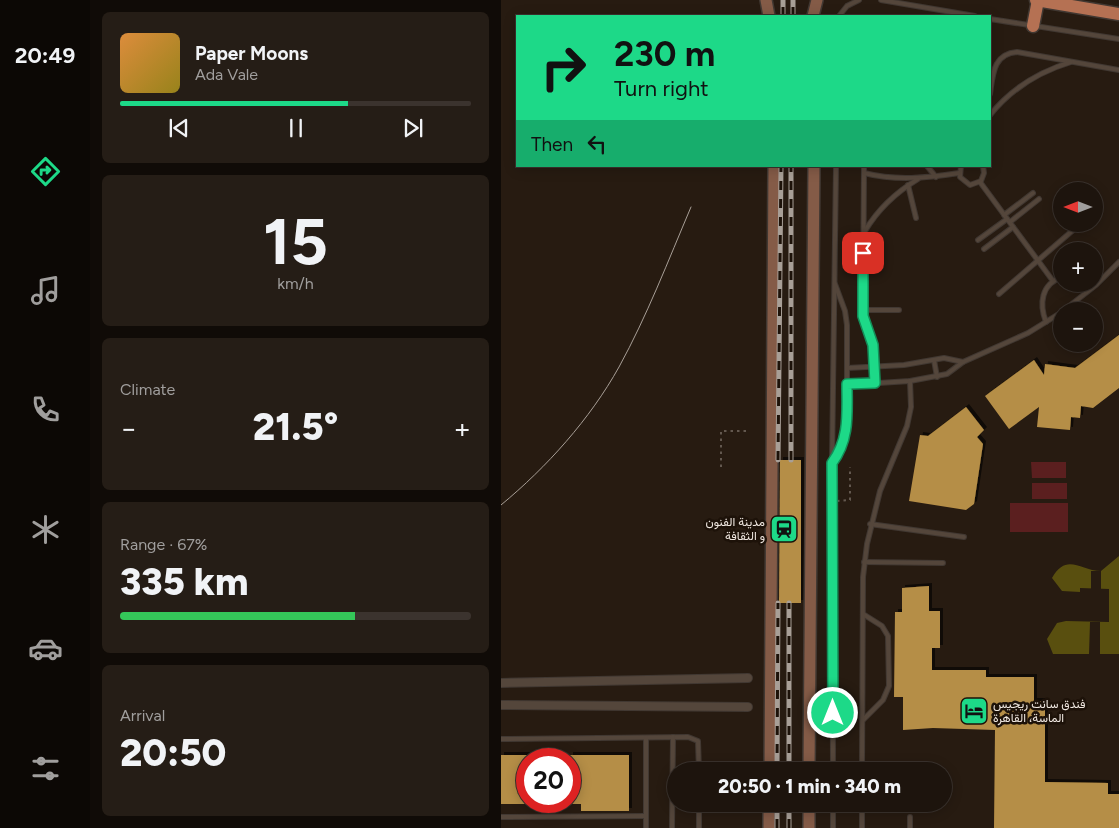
<!DOCTYPE html>
<html lang="en">
<head>
<meta charset="utf-8">
<style>
	:root { --surface:#1d140d; --page:#251d16; --text:#f1f3f6; --muted:#a09e9d; --line:#3b332e; --accent:#1dd988 }
	body { margin:0; font-family:Figtree,Vazirmatn,sans-serif; background:var(--page); color:var(--text); height:100vh; display:flex; flex-direction:column; font-size:19px; white-space:nowrap }
	* { box-sizing:border-box; margin:0 }
	p { font-size:16px; color:var(--muted) }
	.icon { flex:none; width:28px; height:28px; fill:none; stroke:currentColor; stroke-width:2; stroke-linecap:round; stroke-linejoin:round }
	.map { position:relative; flex:1; overflow:hidden }
	.details { display:flex; flex-direction:column; gap:12px; padding:12px; background:#100b07; width:411px }
	.details>* { flex:none }
	.guide { position:absolute; left:15px; top:15px; width:475px; height:152px; border-radius:0px; box-shadow:0 2px 12px #0003,0 0 0 1px var(--line); background:#1dd988; color:#111; overflow:hidden }
	.needle { width:32px; rotate:270deg }
	.controls { position:absolute; left:552px; top:182px; display:grid; gap:10px }
	.controls a { display:grid; place-items:center; width:50px; height:50px; border-radius:50%; background:var(--surface); box-shadow:0 2px 12px #0003,0 0 0 1px var(--line); font-size:25px }
	.speed { position:absolute; left:15px; top:748px; display:flex; gap:10px; font-size:25px; font-weight:700; text-align:center }
	.speed>* { display:grid; place-content:center; width:65px; height:65px; border-radius:50%; background:var(--surface); box-shadow:0 2px 12px #0003,0 0 0 1px var(--line); line-height:1 }
	.speed .limit { border:8px solid #d22; background:#fff; color:#111 }
	.pin { position:absolute; display:grid; place-items:center; width:42px; height:42px; color:#fff; margin:-21px; border-radius:10px; box-shadow:0 2px 8px #0006 }
	.me { position:absolute; width:55px; margin:-28px; rotate:0deg; stroke-linejoin:round; filter:drop-shadow(0 0 4px #0008) }
	.turn { display:flex; align-items:center; gap:18px; height:105px; padding:0 15px; font-size:22px }
	.turn .icon { width:65px; height:65px; stroke-width:2.5 }
	.turn b { display:block; font-size:35px; line-height:42px }
	.then { display:flex; align-items:center; height:48px; padding:0 15px; background:#0003; gap:10px; font-size:19px }
	.big { font-size:38px; font-weight:800; line-height:1.1 }
	.details .tile { flex:1; display:flex; flex-direction:column; justify-content:center; gap:8px; min-width:0; padding:0 18px; border-radius:8px; background:var(--page) }
	.details .dial { align-items:center; gap:0 }
	.dial b { font-size:65px; line-height:1 }
	.song { display:flex; align-items:center; gap:15px }
	.cover { width:60px; height:60px; border-radius:8px; background:linear-gradient(135deg,hsl(30 70% 55%),hsl(50 70% 35%)) }
	.played { height:5px; border-radius:2px; background:linear-gradient(90deg,var(--accent) 65%,var(--line) 65%) }
	.keys { display:flex; justify-content:space-around; direction:ltr }
	.heat { display:flex; justify-content:space-between; align-items:center; font-size:28px; direction:ltr }
	.charge { height:8px; border-radius:4px; background:linear-gradient(90deg,#34c759 67%,var(--line) 0) }
	.trip { position:absolute; left:166px; top:762px; width:285px; height:50px; border-radius:25px; background:var(--surface); box-shadow:0 2px 12px #0003,0 0 0 1px var(--line); font-weight:800; line-height:50px; text-align:center }
	main { display:flex; flex:1; min-height:0 }
	.dock { display:flex; flex-direction:column; width:90px; justify-content:space-around; align-items:center; background:#0c0805; color:var(--muted) }
	.dock .icon { width:35px; height:35px }
	.dock .on { color:var(--accent) }
	.dock b { font-size:22px; color:var(--text) }
	.map>svg:first-child { display:block }
	.green { fill:#5b1f1f }
	.water { fill:#594f0f }
	.pier { fill:#271b11 }
	.building { fill:#b58e47; filter:url(#shadow) }
	.lines { fill:none; stroke-linecap:round; stroke-linejoin:round }
	.lane-casing { stroke:#413832; stroke-width:6 }
	.street-casing { stroke:#413832; stroke-width:10 }
	.secondary-casing { stroke:#413832; stroke-width:14 }
	.primary-casing { stroke:#413832; stroke-width:15 }
	.path { stroke:#63584f; stroke-width:2; stroke-dasharray:2.5 4; stroke-linecap:butt }
	.lane { stroke:#54463b; stroke-width:4 }
	.street { stroke:#54463b; stroke-width:8 }
	.secondary { stroke:#845b47; stroke-width:11 }
	.primary { stroke:#b57153; stroke-width:12 }
	.tram { stroke:#a89f97; stroke-width:1 }
	.rail-casing { stroke:#a89f97; stroke-width:5 }
	.rail { stroke:#1d1209; stroke-width:3; stroke-dasharray:9; stroke-linecap:butt }
	.route-casing { stroke:#138d58; stroke-width:12 }
	.route { stroke:#1dd988; stroke-width:9 }
	.labels { text-anchor:middle; stroke-width:5; stroke-linejoin:round; paint-order:stroke }
	.poi-label { font-size:12px; fill:#efe7e0; stroke:#1d1209; text-anchor:end }
</style>
</head>
<body>
<main>
<nav class="dock">
<b>20:49</b>
<svg class="icon on" aria-label="directions" viewBox="0 0 24 24"><path d="M12 3l9 9-9 9-9-9zM9 14v-3h6M13 9l2 2-2 2"/></svg>
<svg class="icon" aria-label="music" viewBox="0 0 24 24"><path d="M9 18V5l10-2v13"/><circle cx="6" cy="18" r="3"/><circle cx="16" cy="16" r="3"/></svg>
<svg class="icon" aria-label="phone" viewBox="0 0 24 24"><path d="M5 4h4l2 5-3 2q2 4 5 5l2-3 5 2v4C11 20 4 13 5 4z"/></svg>
<svg class="icon" aria-label="climate" viewBox="0 0 24 24"><path d="M12 3v18M4 7l16 10M4 17L20 7"/></svg>
<svg class="icon" aria-label="car" viewBox="0 0 24 24"><path d="M5 17H2v-5l4-1 3-4h7l3 4 3 1v5h-3M9 17h6M6 11h13"/><circle cx="7" cy="17" r="2"/><circle cx="17" cy="17" r="2"/></svg>
<svg class="icon" aria-label="filters" viewBox="0 0 24 24"><path d="M4 7h16M4 17h16"/><circle cx="9" cy="7" r="2"/><circle cx="15" cy="17" r="2"/></svg>
</nav>
<section class="details">
<div class="tile">
<div class="song"><i class="cover"></i><div><b>Paper Moons</b><p>Ada Vale</p></div></div>
<div class="played"></div>
<div class="keys"><svg class="icon" aria-label="previous" viewBox="0 0 24 24"><path d="M18 5L8 12l10 7zM5 5v14"/></svg><svg class="icon" aria-label="pause" viewBox="0 0 24 24"><path d="M8 5v14M16 5v14"/></svg><svg class="icon" aria-label="next" viewBox="0 0 24 24"><path d="M6 5l10 7-10 7zM19 5v14"/></svg></div>
</div>
<div class="tile dial"><b>15</b><p>km/h</p></div>
<div class="tile"><p>Climate</p>
<div class="heat"><a>−</a><b class="big">21.5°</b><a>+</a></div>
</div>
<div class="tile"><p>Range · 67%</p><b class="big">335 km</b><div class="charge"></div></div>
<div class="tile"><p>Arrival</p><b class="big">20:50</b></div>
</section>
<div class="map">
<svg width="618" height="828" viewBox="0 0 618 828">
	<defs>
		<filter id="shadow"><feDropShadow dx="3" dy="-3" stdDeviation="0" flood-color="#0009"/></filter>
	</defs>
	<rect width="100%" height="100%" fill="#271b11"/>
	<g class="green">
		<polygon points="530,462 565,462 565,478 531,478"/>
		<rect x="531" y="483" width="35" height="16"/>
		<rect x="509" y="503" width="58" height="29"/>
	</g>
	<path class="water" d="M 618,556 L 618,654 L 552,654 L 546,639 L 556,623 L 565,621 L 608,622 L 608,589 L 579,588 L 579,592 L 561,591 L 551,578 C 566,552 579,571 600,571 Z"/>
	<g class="pier">
		<rect x="590" y="571" width="10" height="18"/>
		<polygon points="589,622 599,622 599,654 588,654"/>
	</g>
	<g class="building">
		<polygon points="618,335 618,388 592,408 580,406 579,418 570,417 569,430 536,427 538,407 508,429 484,396 533,360 543,375 544,364 574,368"/>
		<polygon points="465,407 483,430 476,437 482,444 473,504 465,510 408,501 419,435 427,436"/>
		<polygon points="279,460 300,460 300,603 278,603"/>
		<polygon points="428,586 428,611 439,611 439,648 431,648 431,670 485,670 485,677 533,677 533,701 544,701 544,782 607,783 607,794 618,794 618,828 493,828 494,730 432,728 402,730 402,697 393,697 394,612 401,612 401,588"/>
		<rect x="0" y="755" width="26" height="49"/>
		<polygon points="69,755 128,755 128,811 80,811 80,804 69,804"/>
	</g>
	<g class="lines">
		<g class="lane-casing">
			<g id="lane">
				<polyline points="380,0 474,16"/>
				<polyline points="338,16 346,6 358,0"/>
				<polyline points="489,19 618,39"/>
				<path d="M 489,94 C 492,74 492,54 516,52 L 618,70"/>
				<path d="M 489,115 C 510,89 537,72 570,62"/>
				<polyline points="363,166 362,310 365,329 372,345 374,383"/>
				<polyline points="426,166 435,177"/>
				<polyline points="460,166 459,177 469,185 480,181 483,173 482,166"/>
				<path d="M 363,173 C 395,181 425,178 458,173"/>
				<polyline points="479,182 552,281"/>
				<polyline points="407,185 415,218"/>
				<polyline points="503,215 532,193"/>
				<polyline points="509,222 538,199"/>
				<path d="M 364,231 C 377,209 394,193 417,179"/>
				<polyline points="477,240 506,219"/>
				<polyline points="483,249 512,227"/>
				<polyline points="498,294 578,225"/>
				<polyline points="362,310 398,310"/>
				<polyline points="562,311 595,285 618,262"/>
				<path d="M 545,322 C 538,304 540,284 561,277"/>
				<polyline points="433,360 436,377"/>
				<polyline points="346,368 403,365 443,358 462,362"/>
				<polyline points="346,385 409,381 446,374 462,362 527,333 561,312"/>
				<polyline points="331,463 344,440 346,427 346,325 344,311 334,284"/>
				<polyline points="369,524 463,537"/>
				<polyline points="363,562 442,563"/>
				<polyline points="362,720 382,700 388,686 387,636 381,626 362,614"/>
				<polyline points="0,739 187,737 197,741 198,771"/>
				<polyline points="332,771 331,463 335,166"/>
				<polyline points="361,771 362,577 366,544 379,491 406,426 410,407 409,381"/>
				<polyline points="0,817 145,816"/>
				<polyline points="145,828 145,738"/>
				<polyline points="171,828 172,737"/>
				<polyline points="198,828 198,804"/>
				<polyline points="332,828 332,804"/>
				<polyline points="361,828 361,804"/>
				<polyline points="409,828 409,817"/>
			</g>
		</g>
		<g class="street-casing">
			<g id="street">
				<polyline points="0,683 247,678"/>
				<polyline points="0,705 247,707"/>
			</g>
		</g>
		<g class="secondary-casing">
			<g id="secondary">
				<polyline points="265,0 268,16"/>
				<polyline points="312,16 316,0"/>
				<polyline points="269,771 273,166"/>
				<polyline points="308,771 313,166"/>
				<polyline points="268,828 268,804"/>
				<polyline points="308,828 308,804"/>
			</g>
		</g>
		<g class="primary-casing">
			<g id="primary">
				<polyline points="535,0 618,14"/>
				<polyline points="532,26 537,0"/>
			</g>
		</g>
		<g class="path">
			<polyline points="220,467 220,431 246,431"/>
			<polyline points="336,501 349,500 349,467"/>
			<polyline points="221,804 221,807 246,808"/>
		</g>
		<use href="#lane" class="lane"/>
		<use href="#street" class="street"/>
		<use href="#secondary" class="secondary"/>
		<use href="#primary" class="primary"/>
		<path class="tram" d="M 0,505 C 46,467 89,419 118,367 C 146,316 167,261 190,207"/>
		<g class="rail-casing">
			<g id="rail">
				<polyline points="282,16 282,0"/>
				<polyline points="292,16 292,0"/>
				<polyline points="277,460 280,166"/>
				<polyline points="290,460 290,166"/>
				<polyline points="276,771 277,603"/>
				<polyline points="288,771 288,603"/>
				<polyline points="276,828 276,804"/>
				<polyline points="288,828 288,804"/>
			</g>
		</g>
		<use href="#rail" class="rail"/>
	</g>
	<g class="lines">
		<g class="route-casing">
			<path id="route" d="M 332,713 L 331,463 C 349,439 346,413 346,384 L 374,383 L 372,345 L 362,316 L 362,253"/>
		</g>
		<use href="#route" class="route"/>
	</g>
	<defs>
		<g id="station-square" transform="scale(1.4375)"><rect x="-9" y="-9" width="18" height="18" rx="4" fill="#1dd988" stroke="#1d1209"/><path d="M-3-6H3Q5-6 5-4V2Q5 4 3 4L4.5 6H3L1.5 4h-3L-3 6H-4.5L-3 4Q-5 4-5 2V-4Q-5-6-3-6ZM-3.5-4v3h7v-3ZM-3.5 1v1.5H-2V1ZM2 1v1.5H3.5V1Z" fill="#111"/></g>
		<g id="hotel-square" transform="scale(1.4375)"><rect x="-9" y="-9" width="18" height="18" rx="4" fill="#1dd988" stroke="#1d1209"/><path d="M-6-4.5h1.5V1H6V5H4.5V3h-9V5H-6ZM-4 0a1.8 1.8 0 1 1 3.6 0ZM.5 0V-2.5h3Q6-2.5 6 0Z" fill="#111"/></g>
	</defs>
	<g fill-rule="evenodd">
		<use href="#station-square" x="283" y="529"/>
		<use href="#hotel-square" x="473" y="711"/>
	</g>
	<g class="labels">
		<g class="poi-label">
			<text x="264" y="526">مدينة الفنون<tspan x="264" dy="14">و الثقافة</tspan></text>
			<text x="492" y="708" text-anchor="start">فندق سانت ريجيس<tspan x="492" dy="14">الماسة، القاهرة</tspan></text>
		</g>
	</g>
</svg>
<div class="controls">
<a><svg class="needle" viewBox="-14 -14 28 28"><path d="M0-13l5 13h-10z" fill="#e53935"/><path d="M0 13l5-13h-10z" fill="#a09e9d"/></svg></a>
<a>+</a>
<a>−</a>
</div>
<div class="speed"><div class="limit">20</div></div>
<div class="pin" style="left:362px;top:253px;background:#d93025"><svg class="icon" aria-label="arrive" viewBox="0 0 24 24"><path d="M6 21V4h12l-3 4 3 4H6"/></svg></div>
<svg class="me" style="left:332px;top:713px" viewBox="-20 -20 40 40"><circle r="17" fill="#1dd988" stroke="#fff" stroke-width="3"/><path d="M0-11L8 9 0 5-8 9z" fill="#fff"/></svg>
<div class="trip">20:50 · 1 min · 340 m</div>
<div class="guide">
<div class="turn"><svg class="icon" aria-label="right" viewBox="0 0 24 24"><path d="M7 20v-9h11M14 6l5 5-5 5"/></svg><div><b>230 m</b>Turn right</div></div>
<div class="then">Then<svg class="icon" aria-label="left" viewBox="0 0 24 24"><path d="M17 20v-9H6M10 6l-5 5 5 5"/></svg></div>
</div>
</div>
</main>
</body>
</html>
